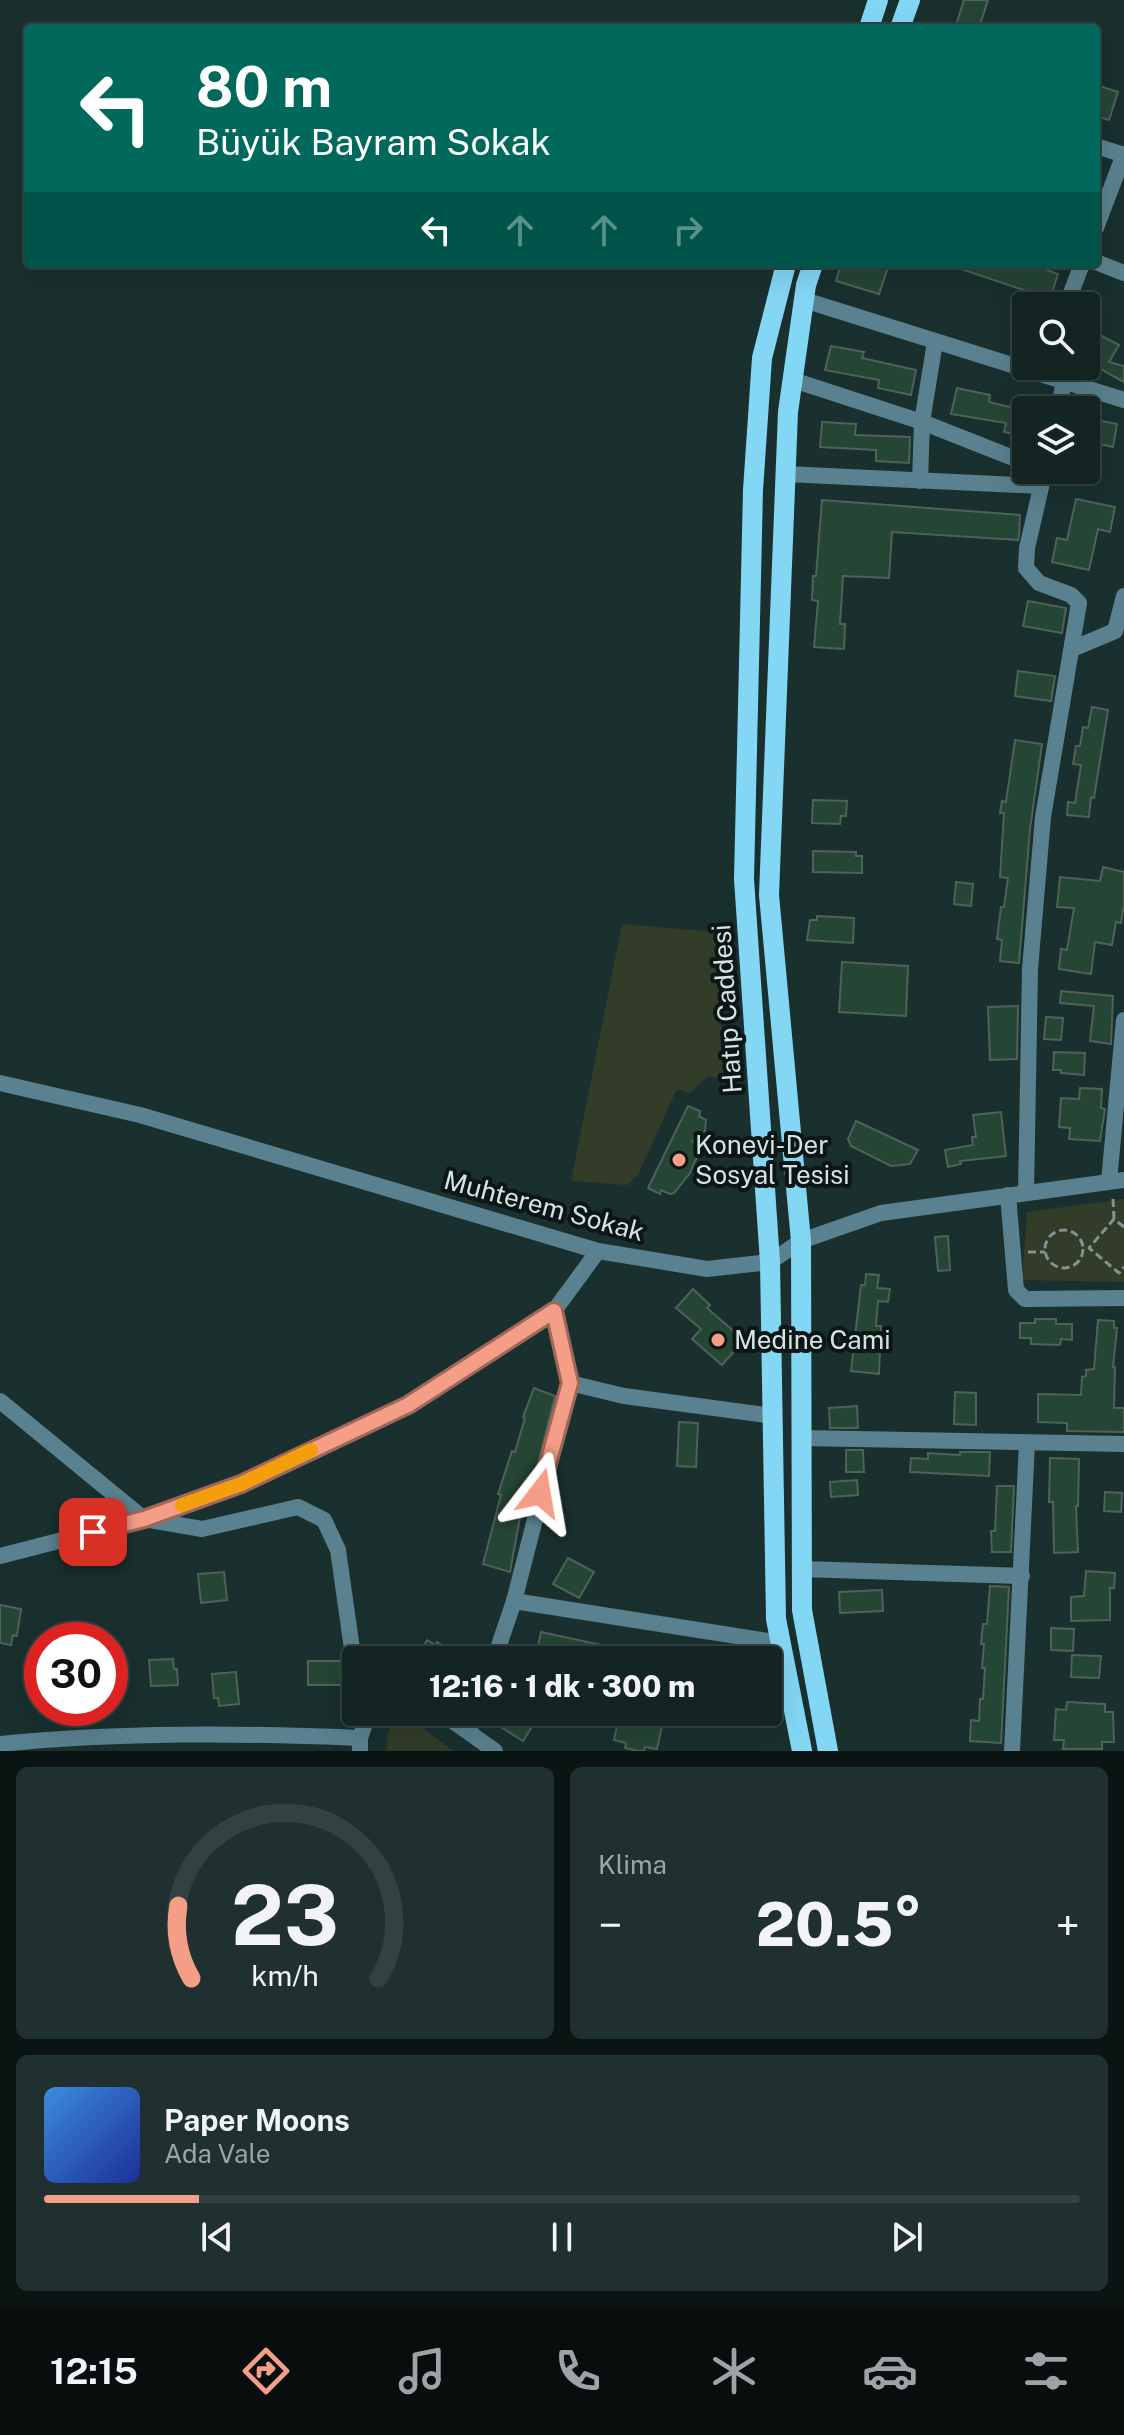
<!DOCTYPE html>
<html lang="tr">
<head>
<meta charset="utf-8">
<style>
	:root { --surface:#132423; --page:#203030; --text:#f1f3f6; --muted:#9da4a6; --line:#324141; --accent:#f49e87 }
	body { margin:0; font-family:"Public Sans",sans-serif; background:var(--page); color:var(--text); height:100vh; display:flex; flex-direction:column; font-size:30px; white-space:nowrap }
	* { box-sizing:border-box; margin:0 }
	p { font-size:26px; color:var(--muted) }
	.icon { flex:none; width:44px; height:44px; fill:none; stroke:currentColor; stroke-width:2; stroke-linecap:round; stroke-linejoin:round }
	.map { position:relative; height:1751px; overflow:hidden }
	.panel { display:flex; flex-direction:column; gap:16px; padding:16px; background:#0a1413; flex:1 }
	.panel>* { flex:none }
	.hud { position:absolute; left:24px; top:24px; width:1076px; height:244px; border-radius:8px; box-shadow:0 8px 32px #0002,0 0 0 2px var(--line); background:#00695c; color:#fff; overflow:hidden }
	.buttons { position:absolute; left:1012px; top:292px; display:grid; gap:16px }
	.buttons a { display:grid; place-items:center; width:88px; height:88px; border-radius:8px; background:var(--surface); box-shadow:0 8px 32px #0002,0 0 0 2px var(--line); font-size:40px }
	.speed { position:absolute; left:24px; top:1622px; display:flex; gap:16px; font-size:40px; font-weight:700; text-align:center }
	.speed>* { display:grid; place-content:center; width:104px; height:104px; border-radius:50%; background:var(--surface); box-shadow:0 8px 32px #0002,0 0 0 2px var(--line); line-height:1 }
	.speed .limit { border:12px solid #d22; background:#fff; color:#111 }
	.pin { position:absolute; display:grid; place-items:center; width:68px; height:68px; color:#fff; margin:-34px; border-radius:16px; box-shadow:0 4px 12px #0006 }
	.me { position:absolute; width:88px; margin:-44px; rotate:14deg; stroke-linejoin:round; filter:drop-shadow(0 0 6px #0008) }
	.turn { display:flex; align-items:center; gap:28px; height:168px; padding:0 40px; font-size:36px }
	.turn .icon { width:104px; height:104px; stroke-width:2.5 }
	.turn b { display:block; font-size:56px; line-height:68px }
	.lanes { display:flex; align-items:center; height:76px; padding:0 40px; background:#0003; justify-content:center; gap:40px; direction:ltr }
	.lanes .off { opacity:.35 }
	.big { font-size:60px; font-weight:800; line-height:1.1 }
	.panel .tile { flex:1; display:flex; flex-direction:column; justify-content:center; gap:12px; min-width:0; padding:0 28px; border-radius:12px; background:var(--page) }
	.panel .dial { align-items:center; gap:0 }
	.dial svg { height:208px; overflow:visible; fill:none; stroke:var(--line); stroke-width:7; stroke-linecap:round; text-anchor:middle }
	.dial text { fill:var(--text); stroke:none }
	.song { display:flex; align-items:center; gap:24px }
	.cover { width:96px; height:96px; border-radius:12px; background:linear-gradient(135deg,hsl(210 70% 55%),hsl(230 70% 35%)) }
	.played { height:8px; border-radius:4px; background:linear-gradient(90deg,var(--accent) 15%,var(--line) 15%) }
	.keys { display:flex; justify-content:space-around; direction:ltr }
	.heat { display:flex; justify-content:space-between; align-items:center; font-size:44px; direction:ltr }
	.panel .tiles { flex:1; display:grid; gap:16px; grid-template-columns:1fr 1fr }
	.tile:last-child { grid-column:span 2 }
	.trip { position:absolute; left:342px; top:1646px; width:440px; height:80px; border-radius:8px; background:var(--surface); box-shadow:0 8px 32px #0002,0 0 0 2px var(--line); font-weight:800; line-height:80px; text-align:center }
	.menu { display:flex; height:128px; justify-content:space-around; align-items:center; background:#080e0e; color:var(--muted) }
	.menu .icon { width:56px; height:56px }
	.menu .active { color:var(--accent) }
	.menu b { font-size:36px; color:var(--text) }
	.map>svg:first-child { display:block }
	.green { fill:#323c29 }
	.building { fill:#254535; stroke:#4e6257; stroke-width:2 }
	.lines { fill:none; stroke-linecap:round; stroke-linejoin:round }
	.path { stroke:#809291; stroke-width:3; stroke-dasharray:8 4; stroke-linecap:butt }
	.minor { stroke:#5a818f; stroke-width:16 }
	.major { stroke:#83d7f5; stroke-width:20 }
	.route-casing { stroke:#9f6758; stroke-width:20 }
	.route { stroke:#f49e87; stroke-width:14 }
	.slow { stroke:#f59e0b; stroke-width:14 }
	.poi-dot { fill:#f49e87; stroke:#0c1616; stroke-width:3 }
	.labels { text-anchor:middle; stroke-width:8; stroke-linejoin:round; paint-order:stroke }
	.street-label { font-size:26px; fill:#d5e3e2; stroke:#0c1616 }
	.poi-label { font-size:26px; fill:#d5e3e2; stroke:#0c1616; text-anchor:start }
</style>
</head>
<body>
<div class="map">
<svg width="1124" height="1751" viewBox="0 0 1124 1751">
	<rect width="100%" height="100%" fill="#19302f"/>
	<g class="green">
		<polygon points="622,924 717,932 724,1079 708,1076 690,1093 677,1089 638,1175 627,1185 571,1181"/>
		<polygon points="1124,1199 1124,1282 1022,1280 1027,1212"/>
		<path d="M 399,1718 L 410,1718 L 453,1751 L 387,1751 C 386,1737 387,1726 399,1718 Z"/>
	</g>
	<g class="building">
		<polygon points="964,0 988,0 979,28 955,28"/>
		<polygon points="1096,85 1118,92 1109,120 1096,116"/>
		<polygon points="841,264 889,264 879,294 836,281"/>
		<polygon points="953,264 1031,264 1058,274 1050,299 952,266"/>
		<polygon points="1098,334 1119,345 1109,362 1124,366 1124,382 1086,361 1086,355 1093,357 1096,352 1090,349"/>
		<polygon points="831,346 864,352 862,358 916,370 911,395 878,388 879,380 825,370"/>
		<polygon points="957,388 990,395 989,402 1026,411 1026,436 1004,432 1006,423 951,414"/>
		<polygon points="1086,418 1117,424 1113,447 1086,441"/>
		<polygon points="822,422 856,424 855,435 910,437 909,463 876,461 876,450 820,447"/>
		<polygon points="1076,499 1115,507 1110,532 1098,529 1089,570 1052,562 1057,538 1067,540"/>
		<polygon points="822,500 1020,515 1019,535 1018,540 892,532 889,578 843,576 840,624 845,624 844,649 814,647 818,601 812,600 813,576 816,576"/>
		<polygon points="1028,601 1066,608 1062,633 1023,626"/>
		<polygon points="1018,671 1055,676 1051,701 1015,696"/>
		<polygon points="1092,707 1108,710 1094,798 1091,797 1089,817 1067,815 1068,802 1075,803 1081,765 1073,764 1076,746 1080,746 1083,727 1088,728"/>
		<polygon points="1015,740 1042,744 1030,829 1019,963 1000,961 1002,940 997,939 1001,907 1004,907 1008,878 1000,877 1004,813 1000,813 1002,801 1006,802"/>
		<polygon points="813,800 847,801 846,816 841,816 840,824 812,823"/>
		<polygon points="813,851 856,852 856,856 862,856 862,873 813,872"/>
		<polygon points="1103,867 1124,872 1124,905 1121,923 1116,922 1112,945 1095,942 1091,974 1059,969 1061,949 1067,950 1074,908 1057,907 1060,877 1100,881"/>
		<polygon points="956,882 973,884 971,906 954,904"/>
		<polygon points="817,916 854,918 853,943 807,940 810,920 817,920"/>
		<polygon points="842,962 908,966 906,1016 839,1012"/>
		<polygon points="1061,991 1113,996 1111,1044 1090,1041 1094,1006 1060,1003"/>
		<polygon points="1018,1006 1017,1059 990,1060 988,1007"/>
		<polygon points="1046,1017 1063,1018 1061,1040 1044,1039"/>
		<polygon points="1054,1052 1085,1053 1084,1075 1061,1073 1061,1070 1053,1070"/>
		<polygon points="1080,1088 1102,1089 1101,1108 1105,1109 1100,1141 1069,1139 1070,1128 1059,1127 1061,1098 1079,1099"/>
		<polygon points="688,1106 700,1111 699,1116 706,1120 705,1131 692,1141 702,1146 690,1173 674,1193 670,1194 661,1190 660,1194 648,1188"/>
		<polygon points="1001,1112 1006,1156 960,1161 961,1164 948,1167 945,1150 973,1145 972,1137 976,1137 973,1115"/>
		<polygon points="856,1121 918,1150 910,1164 891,1166 851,1146 848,1139"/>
		<polygon points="948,1236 950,1270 938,1271 935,1237"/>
		<polygon points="866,1274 879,1275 877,1288 890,1289 888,1302 878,1301 876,1326 881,1326 879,1374 851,1371 861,1285 865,1285"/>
		<polygon points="693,1289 710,1305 707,1308 744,1340 722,1365 692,1339 701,1329 676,1308"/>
		<polygon points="1035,1319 1056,1319 1056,1324 1072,1324 1072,1340 1061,1339 1060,1345 1031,1344 1031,1338 1020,1338 1020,1323 1035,1323"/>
		<polygon points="1098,1320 1114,1321 1114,1328 1117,1328 1113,1367 1115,1367 1114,1408 1124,1408 1124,1432 1067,1431 1067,1423 1038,1422 1038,1394 1081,1395 1082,1377 1086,1376 1086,1370 1094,1369"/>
		<polygon points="534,1388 555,1396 540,1456 520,1517 510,1572 483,1564 501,1495 498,1494 512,1451 515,1452 525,1418 523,1417"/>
		<polygon points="955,1392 976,1393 976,1425 954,1424"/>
		<polygon points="857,1406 858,1428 830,1428 829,1408"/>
		<polygon points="679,1422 698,1423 696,1467 677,1466"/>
		<polygon points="846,1450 863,1450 864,1472 846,1472"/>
		<polygon points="960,1452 990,1452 989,1476 910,1472 911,1458 928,1459 928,1453 960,1455"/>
		<polygon points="1050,1458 1079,1459 1078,1506 1076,1506 1078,1552 1054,1553 1053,1502 1049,1502"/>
		<polygon points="857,1480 858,1495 831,1497 830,1482"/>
		<polygon points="997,1486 1014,1486 1011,1552 992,1552 991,1531 995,1531"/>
		<polygon points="1105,1492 1122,1493 1121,1512 1104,1511"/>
		<polygon points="568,1558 594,1572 579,1598 553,1584"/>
		<polygon points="1086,1571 1115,1573 1114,1588 1110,1588 1110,1620 1071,1621 1071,1597 1084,1596"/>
		<polygon points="224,1572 227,1600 201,1603 198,1574"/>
		<polygon points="990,1586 1009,1587 1001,1743 970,1741 971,1720 979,1721 980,1699 983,1699 985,1668 982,1668 984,1644 981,1644 983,1624 987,1624"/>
		<polygon points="882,1590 883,1611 840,1613 839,1592"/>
		<polygon points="0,1605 21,1609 17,1636 13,1635 11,1645 0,1643"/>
		<polygon points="1051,1628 1074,1629 1073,1651 1051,1650"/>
		<polygon points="541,1632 611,1647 608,1660 589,1660 590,1657 564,1652 557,1652 555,1660 536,1656"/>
		<polygon points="427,1640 436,1645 437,1642 452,1651 447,1660 416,1660"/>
		<polygon points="1072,1655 1101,1656 1099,1678 1071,1677"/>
		<polygon points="173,1659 174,1669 177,1669 178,1685 151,1686 149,1660"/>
		<polygon points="308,1661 343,1661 345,1685 308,1685"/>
		<polygon points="236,1672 239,1704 219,1706 218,1698 214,1698 212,1674"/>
		<polygon points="1067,1702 1105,1704 1105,1712 1113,1712 1114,1742 1102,1742 1102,1749 1063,1749 1064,1740 1054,1740 1056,1709 1066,1710"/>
		<polygon points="510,1712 541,1712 523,1741 501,1727"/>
		<polygon points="620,1712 665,1712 657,1749 645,1747 644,1751 638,1751 625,1748 626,1743 614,1740"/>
	</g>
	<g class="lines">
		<g class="path">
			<polyline points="1113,1199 1114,1219"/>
			<polyline points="1124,1227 1114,1219 1089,1248 1119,1273 1124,1267"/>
			<circle cx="1064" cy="1249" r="19"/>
			<polyline points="1028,1252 1045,1252"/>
		</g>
		<g class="minor">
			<polyline points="1096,146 1124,155"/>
			<polyline points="1096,228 1124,154"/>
			<polyline points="1096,262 1124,273"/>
			<polyline points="804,300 1124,400"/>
			<polyline points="1066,306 1082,264"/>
			<polyline points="793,380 922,422 1026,463"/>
			<polyline points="1058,410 1064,382"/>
			<polyline points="786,474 1041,486"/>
			<polyline points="920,481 922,422 935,342"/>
			<polyline points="1072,649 1115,631 1124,596"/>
			<polyline points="0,1083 140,1115 598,1251 707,1269 770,1262 801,1241 881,1213 1124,1180"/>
			<polyline points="1109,1181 1124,1020"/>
			<polyline points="1026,1193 1030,969 1043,817 1079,603 1071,595 1039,583 1026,568 1027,548 1045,470"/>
			<polyline points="1008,1195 1016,1290 1025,1299 1124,1298"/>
			<polyline points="570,1383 624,1396 773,1416"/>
			<polyline points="0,1401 144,1519 202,1529 298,1507 324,1520 338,1550 353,1656 359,1660"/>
			<polyline points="802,1438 1124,1444"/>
			<polyline points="0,1556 144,1519 241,1484 408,1405 554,1311 598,1251"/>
			<polyline points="802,1569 1022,1576"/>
			<polyline points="514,1601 781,1643"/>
			<polyline points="494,1660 514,1601 570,1383 554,1311"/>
			<polyline points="440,1712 495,1751"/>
			<polyline points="469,1731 476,1712"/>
			<path d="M 0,1744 C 120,1732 240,1733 360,1738"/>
			<polyline points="360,1751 360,1738 369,1712"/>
			<polyline points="1012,1751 1027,1443"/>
		</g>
		<g class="major">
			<polyline points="869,28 878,0"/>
			<polyline points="900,28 910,0"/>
			<polyline points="786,264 762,358 753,490 744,879 770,1262 776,1619 802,1751"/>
			<polyline points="813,264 806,285 788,412 769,895 801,1241 802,1610 828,1751"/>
		</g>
	</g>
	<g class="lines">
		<g class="route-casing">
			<polyline id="route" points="93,1532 144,1519 241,1484 408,1405 554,1311 570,1383 540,1493"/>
		</g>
		<use href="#route" class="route"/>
		<polyline class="slow" points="182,1505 241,1484 311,1450"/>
	</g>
	<g class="poi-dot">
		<circle cx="679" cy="1160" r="8"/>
		<circle cx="718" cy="1340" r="8"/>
	</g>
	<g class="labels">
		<g class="street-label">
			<text transform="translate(727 1009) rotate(-94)" y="9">Hatıp Caddesi</text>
			<text transform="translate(544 1206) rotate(15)" y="9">Muhterem Sokak</text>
		</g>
		<g class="poi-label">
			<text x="695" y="1154">Konevi-Der<tspan x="695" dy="30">Sosyal Tesisi</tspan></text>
			<text x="734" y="1349">Medine Cami</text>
		</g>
	</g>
</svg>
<div class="buttons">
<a><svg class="icon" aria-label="search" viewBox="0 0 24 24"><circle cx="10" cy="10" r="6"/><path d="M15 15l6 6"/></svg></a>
<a><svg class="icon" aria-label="layers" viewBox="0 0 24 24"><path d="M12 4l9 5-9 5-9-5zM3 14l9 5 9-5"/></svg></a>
</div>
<div class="speed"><div class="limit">30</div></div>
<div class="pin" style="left:93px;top:1532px;background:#d93025"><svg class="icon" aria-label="arrive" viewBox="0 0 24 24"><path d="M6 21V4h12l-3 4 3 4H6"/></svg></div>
<svg class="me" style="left:540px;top:1493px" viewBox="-20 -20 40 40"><path d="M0-17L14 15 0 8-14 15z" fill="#f49e87" stroke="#fff" stroke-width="4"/></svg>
<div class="trip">12:16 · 1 dk · 300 m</div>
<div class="hud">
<div class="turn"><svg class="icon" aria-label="left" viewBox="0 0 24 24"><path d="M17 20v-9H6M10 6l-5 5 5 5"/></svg><div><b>80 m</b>Büyük Bayram Sokak</div></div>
<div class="lanes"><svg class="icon" aria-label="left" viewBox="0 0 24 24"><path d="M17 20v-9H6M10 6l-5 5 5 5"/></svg><svg class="icon off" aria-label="ahead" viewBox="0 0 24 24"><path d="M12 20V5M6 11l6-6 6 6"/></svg><svg class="icon off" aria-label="ahead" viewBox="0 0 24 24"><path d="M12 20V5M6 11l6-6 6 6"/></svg><svg class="icon off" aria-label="right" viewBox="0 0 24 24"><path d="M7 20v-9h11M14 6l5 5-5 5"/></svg></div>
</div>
</div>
<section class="panel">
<div class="tiles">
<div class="tile dial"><svg viewBox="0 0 100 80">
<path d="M14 69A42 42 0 1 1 86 69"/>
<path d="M14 69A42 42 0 0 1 9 41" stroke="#f49e87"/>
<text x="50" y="56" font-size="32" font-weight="700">23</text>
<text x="50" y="72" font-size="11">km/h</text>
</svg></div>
<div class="tile"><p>Klima</p>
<div class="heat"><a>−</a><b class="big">20.5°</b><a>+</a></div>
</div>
<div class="tile">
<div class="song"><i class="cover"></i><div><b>Paper Moons</b><p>Ada Vale</p></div></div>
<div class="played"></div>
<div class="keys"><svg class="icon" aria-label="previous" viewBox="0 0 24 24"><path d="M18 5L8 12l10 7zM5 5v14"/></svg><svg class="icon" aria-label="pause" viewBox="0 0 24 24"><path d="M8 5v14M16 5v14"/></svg><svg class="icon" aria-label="next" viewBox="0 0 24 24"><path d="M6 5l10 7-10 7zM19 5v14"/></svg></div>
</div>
</div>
</section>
<nav class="menu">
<b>12:15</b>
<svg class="icon active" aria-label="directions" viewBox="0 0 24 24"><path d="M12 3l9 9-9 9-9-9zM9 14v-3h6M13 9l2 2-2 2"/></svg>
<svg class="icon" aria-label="music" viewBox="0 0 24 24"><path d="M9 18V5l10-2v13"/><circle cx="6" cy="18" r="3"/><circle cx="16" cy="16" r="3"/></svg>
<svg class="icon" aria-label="phone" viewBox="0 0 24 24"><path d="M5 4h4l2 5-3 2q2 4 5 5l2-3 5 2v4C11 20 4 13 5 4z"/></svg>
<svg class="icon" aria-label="climate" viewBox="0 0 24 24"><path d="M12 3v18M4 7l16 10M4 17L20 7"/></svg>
<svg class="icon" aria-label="car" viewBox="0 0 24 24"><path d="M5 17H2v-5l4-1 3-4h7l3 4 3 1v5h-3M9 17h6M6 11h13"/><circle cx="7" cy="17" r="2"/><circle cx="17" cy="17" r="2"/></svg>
<svg class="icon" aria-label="filters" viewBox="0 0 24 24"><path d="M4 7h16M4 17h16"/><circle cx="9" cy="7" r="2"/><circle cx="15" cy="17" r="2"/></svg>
</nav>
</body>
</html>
